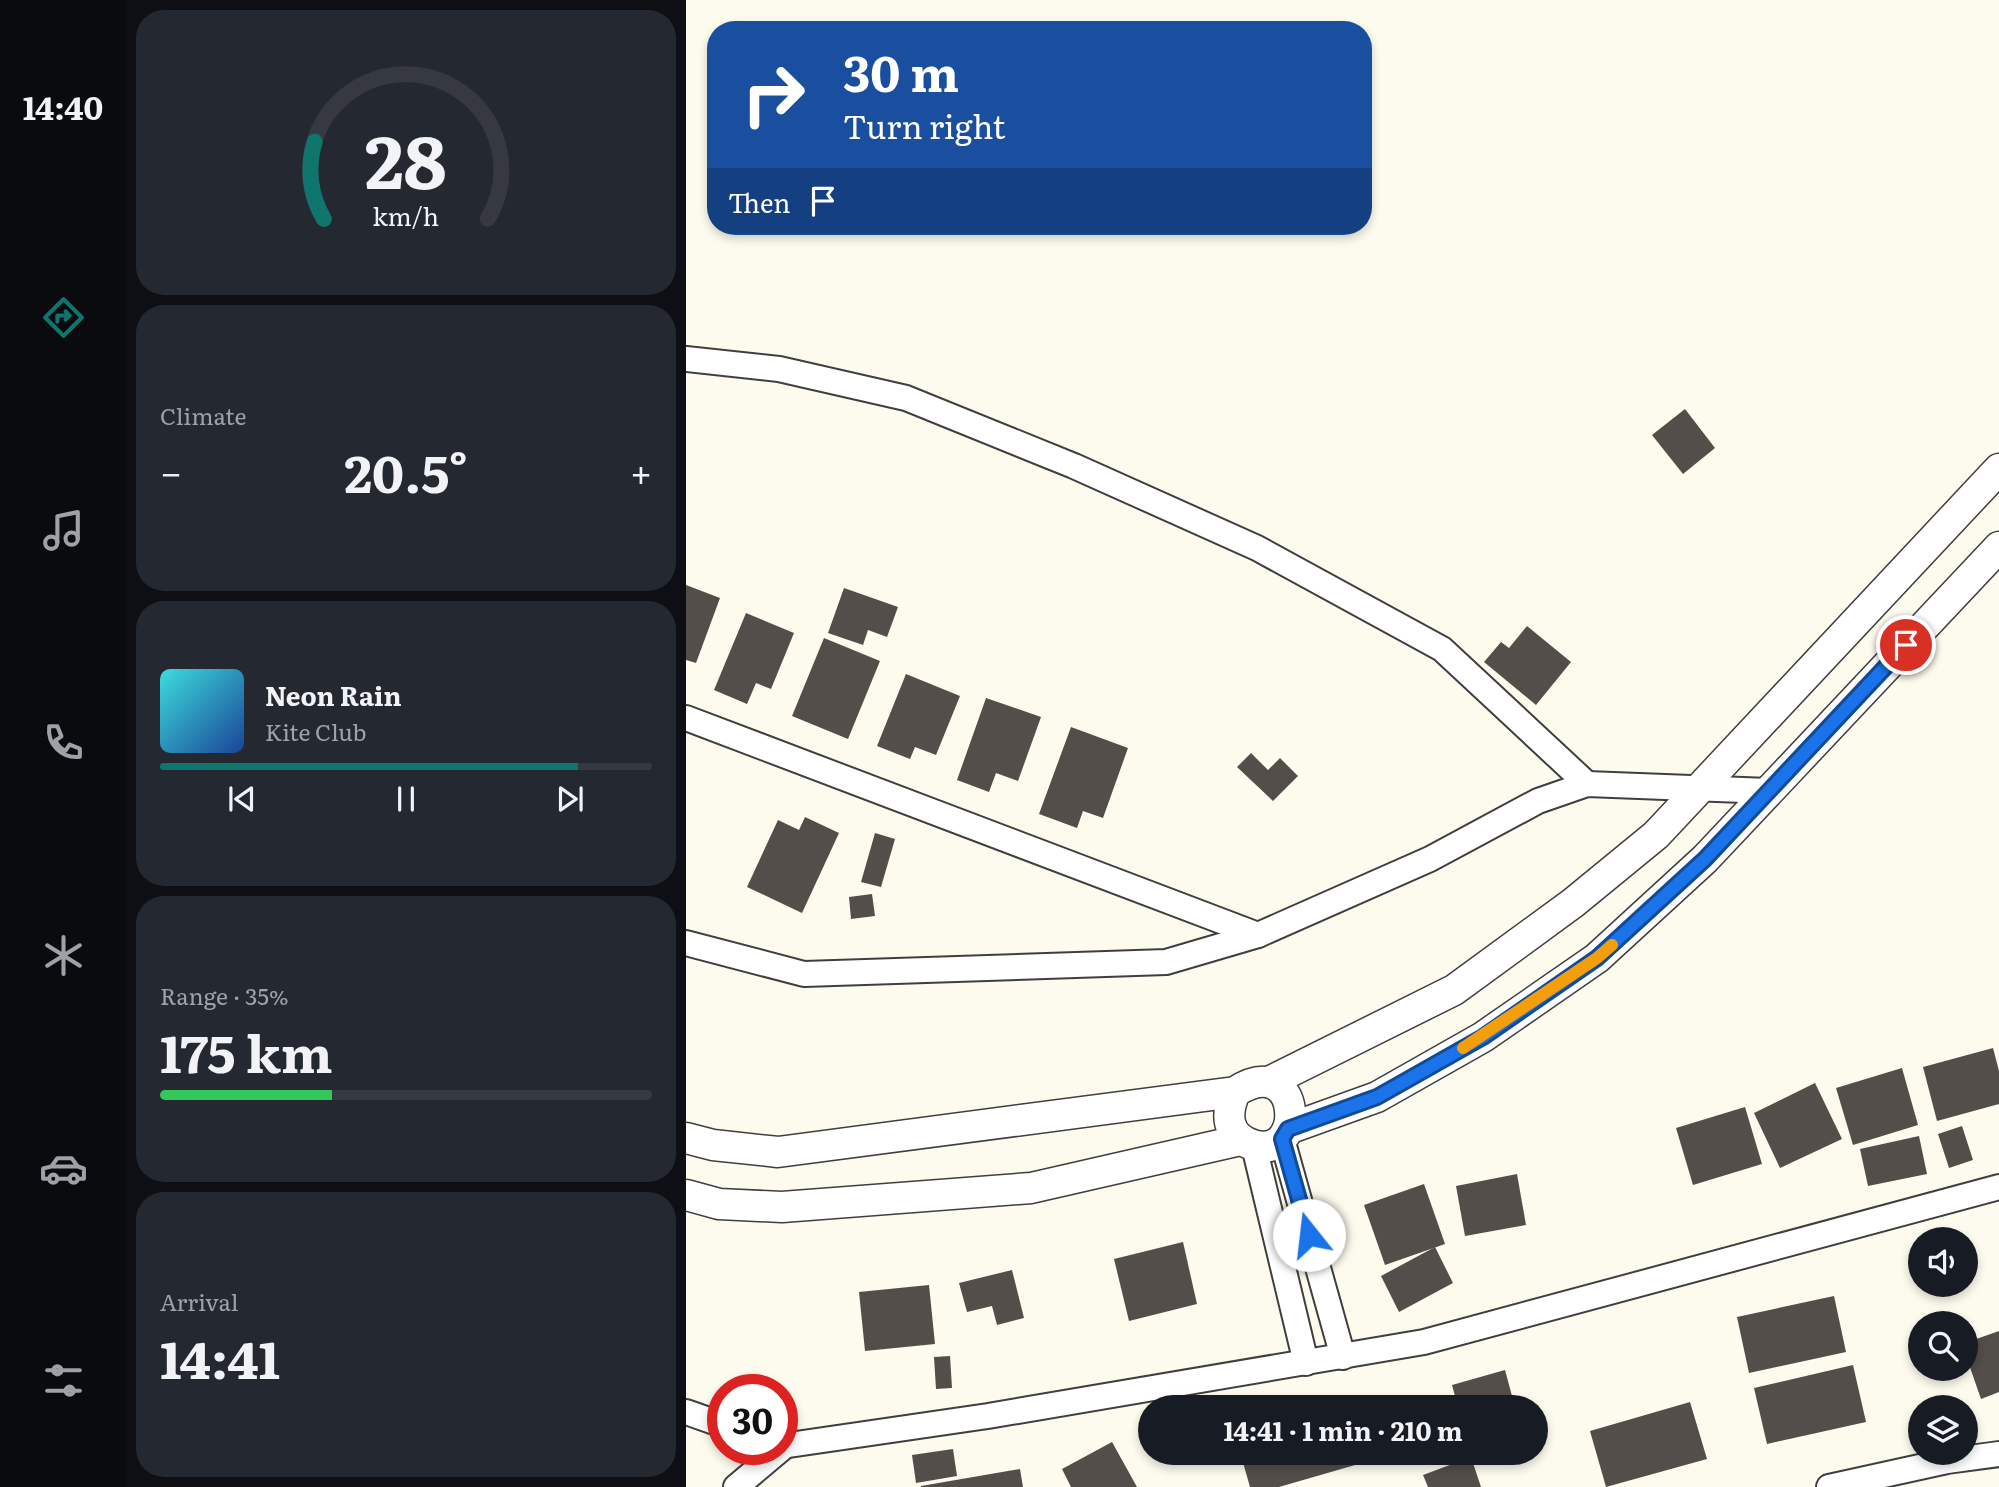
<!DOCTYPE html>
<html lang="en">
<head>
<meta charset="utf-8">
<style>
	:root { --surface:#171b24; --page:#242831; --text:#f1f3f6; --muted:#9ea1a6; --line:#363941; --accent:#0f766e }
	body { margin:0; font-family:Literata,serif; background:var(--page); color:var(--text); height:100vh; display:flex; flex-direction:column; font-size:26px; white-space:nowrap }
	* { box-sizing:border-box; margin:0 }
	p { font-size:23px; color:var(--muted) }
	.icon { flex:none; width:38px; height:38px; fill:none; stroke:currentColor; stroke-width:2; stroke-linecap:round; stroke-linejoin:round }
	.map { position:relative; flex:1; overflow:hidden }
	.side { display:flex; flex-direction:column; gap:10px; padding:10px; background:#0d0f14; width:560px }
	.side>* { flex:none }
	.hud { position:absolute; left:21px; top:21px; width:665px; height:214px; border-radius:28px; box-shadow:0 4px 10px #0003; background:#1a4fa0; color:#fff; overflow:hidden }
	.buttons { position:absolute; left:1222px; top:1227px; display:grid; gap:14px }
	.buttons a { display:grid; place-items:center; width:70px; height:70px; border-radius:50%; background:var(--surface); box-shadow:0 4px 10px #0003; font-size:35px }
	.speed { position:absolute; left:21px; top:1374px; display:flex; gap:14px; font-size:35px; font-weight:700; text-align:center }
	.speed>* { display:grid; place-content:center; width:91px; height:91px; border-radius:50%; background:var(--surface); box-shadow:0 4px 10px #0003; line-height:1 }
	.speed .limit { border:10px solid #d22; background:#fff; color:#111 }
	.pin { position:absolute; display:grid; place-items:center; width:60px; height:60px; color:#fff; margin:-30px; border:4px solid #fff; border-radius:50%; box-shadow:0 2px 7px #0007 }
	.me { position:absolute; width:77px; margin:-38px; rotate:344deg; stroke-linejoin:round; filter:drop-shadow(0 0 5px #0008) }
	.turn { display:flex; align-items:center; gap:24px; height:147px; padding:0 21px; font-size:32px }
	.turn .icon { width:91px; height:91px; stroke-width:2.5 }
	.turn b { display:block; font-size:49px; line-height:60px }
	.then { display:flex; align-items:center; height:66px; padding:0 21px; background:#0003; gap:14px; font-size:26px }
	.big { font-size:52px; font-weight:700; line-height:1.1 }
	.side .tile { flex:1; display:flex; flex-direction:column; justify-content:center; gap:10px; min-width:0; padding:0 24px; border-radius:28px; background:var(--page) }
	.side .dial { align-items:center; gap:0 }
	.dial svg { height:182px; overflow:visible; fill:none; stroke:var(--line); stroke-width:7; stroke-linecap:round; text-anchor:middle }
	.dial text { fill:var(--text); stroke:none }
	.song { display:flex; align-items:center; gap:21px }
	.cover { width:84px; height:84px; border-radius:10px; background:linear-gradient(135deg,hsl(180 70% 55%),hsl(220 70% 35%)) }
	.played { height:7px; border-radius:4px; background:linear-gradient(90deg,var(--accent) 85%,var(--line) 85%) }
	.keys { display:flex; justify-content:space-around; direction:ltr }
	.heat { display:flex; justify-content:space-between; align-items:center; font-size:38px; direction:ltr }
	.charge { height:10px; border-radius:5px; background:linear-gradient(90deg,#34c759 35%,var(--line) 0) }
	.trip { position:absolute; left:452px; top:1395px; width:410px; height:70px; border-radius:35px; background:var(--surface); box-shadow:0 4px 10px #0003; font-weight:700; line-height:70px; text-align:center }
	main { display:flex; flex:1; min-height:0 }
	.menu { display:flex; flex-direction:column; width:126px; justify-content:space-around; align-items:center; background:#090b0e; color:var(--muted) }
	.menu .icon { width:49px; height:49px }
	.menu .selected { color:var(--accent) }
	.menu b { font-size:32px; color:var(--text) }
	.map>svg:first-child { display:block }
	.building { fill:#544e4a }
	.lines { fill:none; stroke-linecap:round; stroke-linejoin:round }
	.minor-casing { stroke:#3f3f3f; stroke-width:28 }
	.tertiary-casing { stroke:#3f3f3f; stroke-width:33 }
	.minor { stroke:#fff; stroke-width:24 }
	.tertiary { stroke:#fff; stroke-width:30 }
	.route-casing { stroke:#114b97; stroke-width:18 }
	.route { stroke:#1a73e8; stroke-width:12 }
	.slow { stroke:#f59e0b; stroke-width:12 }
</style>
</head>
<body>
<main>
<nav class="menu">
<b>14:40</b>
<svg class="icon selected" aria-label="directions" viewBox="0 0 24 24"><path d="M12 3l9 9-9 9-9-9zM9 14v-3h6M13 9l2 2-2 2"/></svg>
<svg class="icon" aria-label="music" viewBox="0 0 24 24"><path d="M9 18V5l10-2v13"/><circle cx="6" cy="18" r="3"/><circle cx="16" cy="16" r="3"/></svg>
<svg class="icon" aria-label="phone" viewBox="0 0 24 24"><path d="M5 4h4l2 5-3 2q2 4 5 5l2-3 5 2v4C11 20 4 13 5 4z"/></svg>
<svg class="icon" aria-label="climate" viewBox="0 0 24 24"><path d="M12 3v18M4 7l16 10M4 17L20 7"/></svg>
<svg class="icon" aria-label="car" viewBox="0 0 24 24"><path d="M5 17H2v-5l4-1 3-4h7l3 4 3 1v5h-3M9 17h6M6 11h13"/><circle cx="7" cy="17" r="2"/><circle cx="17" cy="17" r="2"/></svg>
<svg class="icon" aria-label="filters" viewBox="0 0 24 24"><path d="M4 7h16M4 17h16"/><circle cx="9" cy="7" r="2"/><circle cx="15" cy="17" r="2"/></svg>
</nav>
<section class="side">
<div class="tile dial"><svg viewBox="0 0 100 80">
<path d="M14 69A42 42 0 1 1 86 69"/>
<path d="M14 69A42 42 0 0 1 10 35" stroke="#0f766e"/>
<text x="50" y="56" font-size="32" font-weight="700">28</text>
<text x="50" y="72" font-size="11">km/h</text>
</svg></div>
<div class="tile"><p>Climate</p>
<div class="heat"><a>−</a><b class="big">20.5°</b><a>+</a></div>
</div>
<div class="tile">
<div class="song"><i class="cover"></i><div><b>Neon Rain</b><p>Kite Club</p></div></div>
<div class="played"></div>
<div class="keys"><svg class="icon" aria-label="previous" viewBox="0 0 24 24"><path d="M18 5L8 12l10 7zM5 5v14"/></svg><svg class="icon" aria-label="pause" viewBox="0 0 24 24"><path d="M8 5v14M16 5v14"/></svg><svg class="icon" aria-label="next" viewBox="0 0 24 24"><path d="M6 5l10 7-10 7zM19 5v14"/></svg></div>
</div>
<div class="tile"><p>Range · 35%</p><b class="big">175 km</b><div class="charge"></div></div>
<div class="tile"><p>Arrival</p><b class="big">14:41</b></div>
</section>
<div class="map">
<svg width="1313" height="1487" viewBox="0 0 1313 1487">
	<rect width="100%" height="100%" fill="#fdfbee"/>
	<g class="building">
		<polygon points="999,409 1029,448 997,474 966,435"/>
		<polygon points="0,585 34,598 10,663 0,660"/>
		<polygon points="158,588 212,607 201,637 182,630 177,645 142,633"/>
		<polygon points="60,613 108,633 85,689 70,683 61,704 28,690"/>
		<polygon points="841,626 885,662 850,705 798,662 815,642 823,648"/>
		<polygon points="138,638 194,661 162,739 106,716"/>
		<polygon points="220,674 274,696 250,755 229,747 224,759 191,746"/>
		<polygon points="300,698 355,717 332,781 310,773 303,792 271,780"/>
		<polygon points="385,727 442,748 417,818 397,811 391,828 353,814"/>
		<polygon points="565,753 582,770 594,758 612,776 587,801 551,767"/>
		<polygon points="119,817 153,833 116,913 61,887 92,820 113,830"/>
		<polygon points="189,833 209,839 195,887 175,882"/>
		<polygon points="186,894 189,916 165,919 163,897"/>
		<polygon points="1307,1048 1313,1071 1313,1104 1251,1121 1237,1067"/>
		<polygon points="1216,1068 1232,1125 1167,1145 1150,1088"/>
		<polygon points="1129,1083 1156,1139 1094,1168 1068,1113"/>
		<polygon points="1059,1107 1076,1164 1007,1185 990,1128"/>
		<polygon points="1276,1126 1287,1160 1263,1168 1252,1134"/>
		<polygon points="1233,1136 1241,1174 1182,1186 1174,1149"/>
		<polygon points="831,1174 840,1225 779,1236 770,1186"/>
		<polygon points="738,1184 759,1244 699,1265 678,1205"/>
		<polygon points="497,1242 511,1304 443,1321 428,1259"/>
		<polygon points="749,1247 767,1283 713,1312 695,1276"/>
		<polygon points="326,1270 338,1318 311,1325 306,1306 281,1312 273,1283"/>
		<polygon points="243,1285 249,1344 179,1351 173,1292"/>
		<polygon points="1148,1296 1160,1352 1063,1373 1051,1317"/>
		<polygon points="1313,1331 1313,1392 1295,1399 1279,1353 1279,1343"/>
		<polygon points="264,1356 266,1388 250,1389 248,1357"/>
		<polygon points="1167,1365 1180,1422 1081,1444 1068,1388"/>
		<polygon points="819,1370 829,1407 772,1407 766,1385"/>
		<polygon points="659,1400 661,1407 636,1407 636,1406"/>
		<polygon points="1004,1402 1021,1459 920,1487 904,1431"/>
		<polygon points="426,1442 451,1487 385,1487 376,1469"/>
		<polygon points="267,1449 271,1476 230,1483 226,1455"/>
		<polygon points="554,1452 673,1452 676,1463 593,1487 564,1487"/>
		<polygon points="785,1457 795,1487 742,1487 737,1475"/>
		<polygon points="334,1469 337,1487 235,1487 235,1486"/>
	</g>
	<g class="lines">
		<g class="minor-casing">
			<g id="minor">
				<polyline points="0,359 93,369 220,398 388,466 571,548 756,649 901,784"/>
				<polyline points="0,718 572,935"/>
				<polyline points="0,943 118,974 480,962 572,935 744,859 852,801 901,784 1083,791"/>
				<polyline points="596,1139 657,1357"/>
				<polyline points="568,1146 620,1363"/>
				<polyline points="0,1412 37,1425"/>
				<polyline points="96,1446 302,1416 738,1342 1313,1187"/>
				<polyline points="50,1487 95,1449"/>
				<polyline points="1143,1487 1261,1461 1313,1454"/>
			</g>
		</g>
		<g class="tertiary-casing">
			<g id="tertiary">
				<polyline points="583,1082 768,990 887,903 970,835 1313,469"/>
				<polyline points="602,1129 691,1097 797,1037 911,958 1019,859 1313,547"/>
				<path d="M 0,1138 L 27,1145 L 92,1152 L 549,1092 C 616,1048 622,1162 567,1145 C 539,1136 540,1113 549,1092"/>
				<polyline points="0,1195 33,1204 96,1207 345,1188 555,1140"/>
			</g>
		</g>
		<use href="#minor" class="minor"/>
		<use href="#tertiary" class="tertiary"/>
	</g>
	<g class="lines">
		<g class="route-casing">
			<polyline id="route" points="623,1235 596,1139 602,1129 691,1097 797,1037 911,958 1019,859 1220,645"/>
		</g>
		<use href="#route" class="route"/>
		<polyline class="slow" points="777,1048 911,958 926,945"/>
	</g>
</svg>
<div class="buttons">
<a><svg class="icon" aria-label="sound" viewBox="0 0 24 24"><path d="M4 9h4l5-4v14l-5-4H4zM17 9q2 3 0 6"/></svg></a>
<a><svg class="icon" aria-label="search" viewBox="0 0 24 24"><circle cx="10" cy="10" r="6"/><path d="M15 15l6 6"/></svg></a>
<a><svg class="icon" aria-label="layers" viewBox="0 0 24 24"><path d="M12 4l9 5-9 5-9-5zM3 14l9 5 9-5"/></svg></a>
</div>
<div class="speed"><div class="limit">30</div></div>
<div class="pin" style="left:1220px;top:645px;background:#d93025"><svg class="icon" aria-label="arrive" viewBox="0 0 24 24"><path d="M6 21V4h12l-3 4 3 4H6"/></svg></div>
<svg class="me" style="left:623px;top:1235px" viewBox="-20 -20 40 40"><circle r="19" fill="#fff"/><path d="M0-13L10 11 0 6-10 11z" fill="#1a73e8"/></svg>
<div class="trip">14:41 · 1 min · 210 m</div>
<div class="hud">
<div class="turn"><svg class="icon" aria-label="right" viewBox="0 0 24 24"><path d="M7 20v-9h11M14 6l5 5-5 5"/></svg><div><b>30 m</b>Turn right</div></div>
<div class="then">Then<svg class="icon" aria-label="arrive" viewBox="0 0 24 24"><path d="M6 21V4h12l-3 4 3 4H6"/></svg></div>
</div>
</div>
</main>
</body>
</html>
